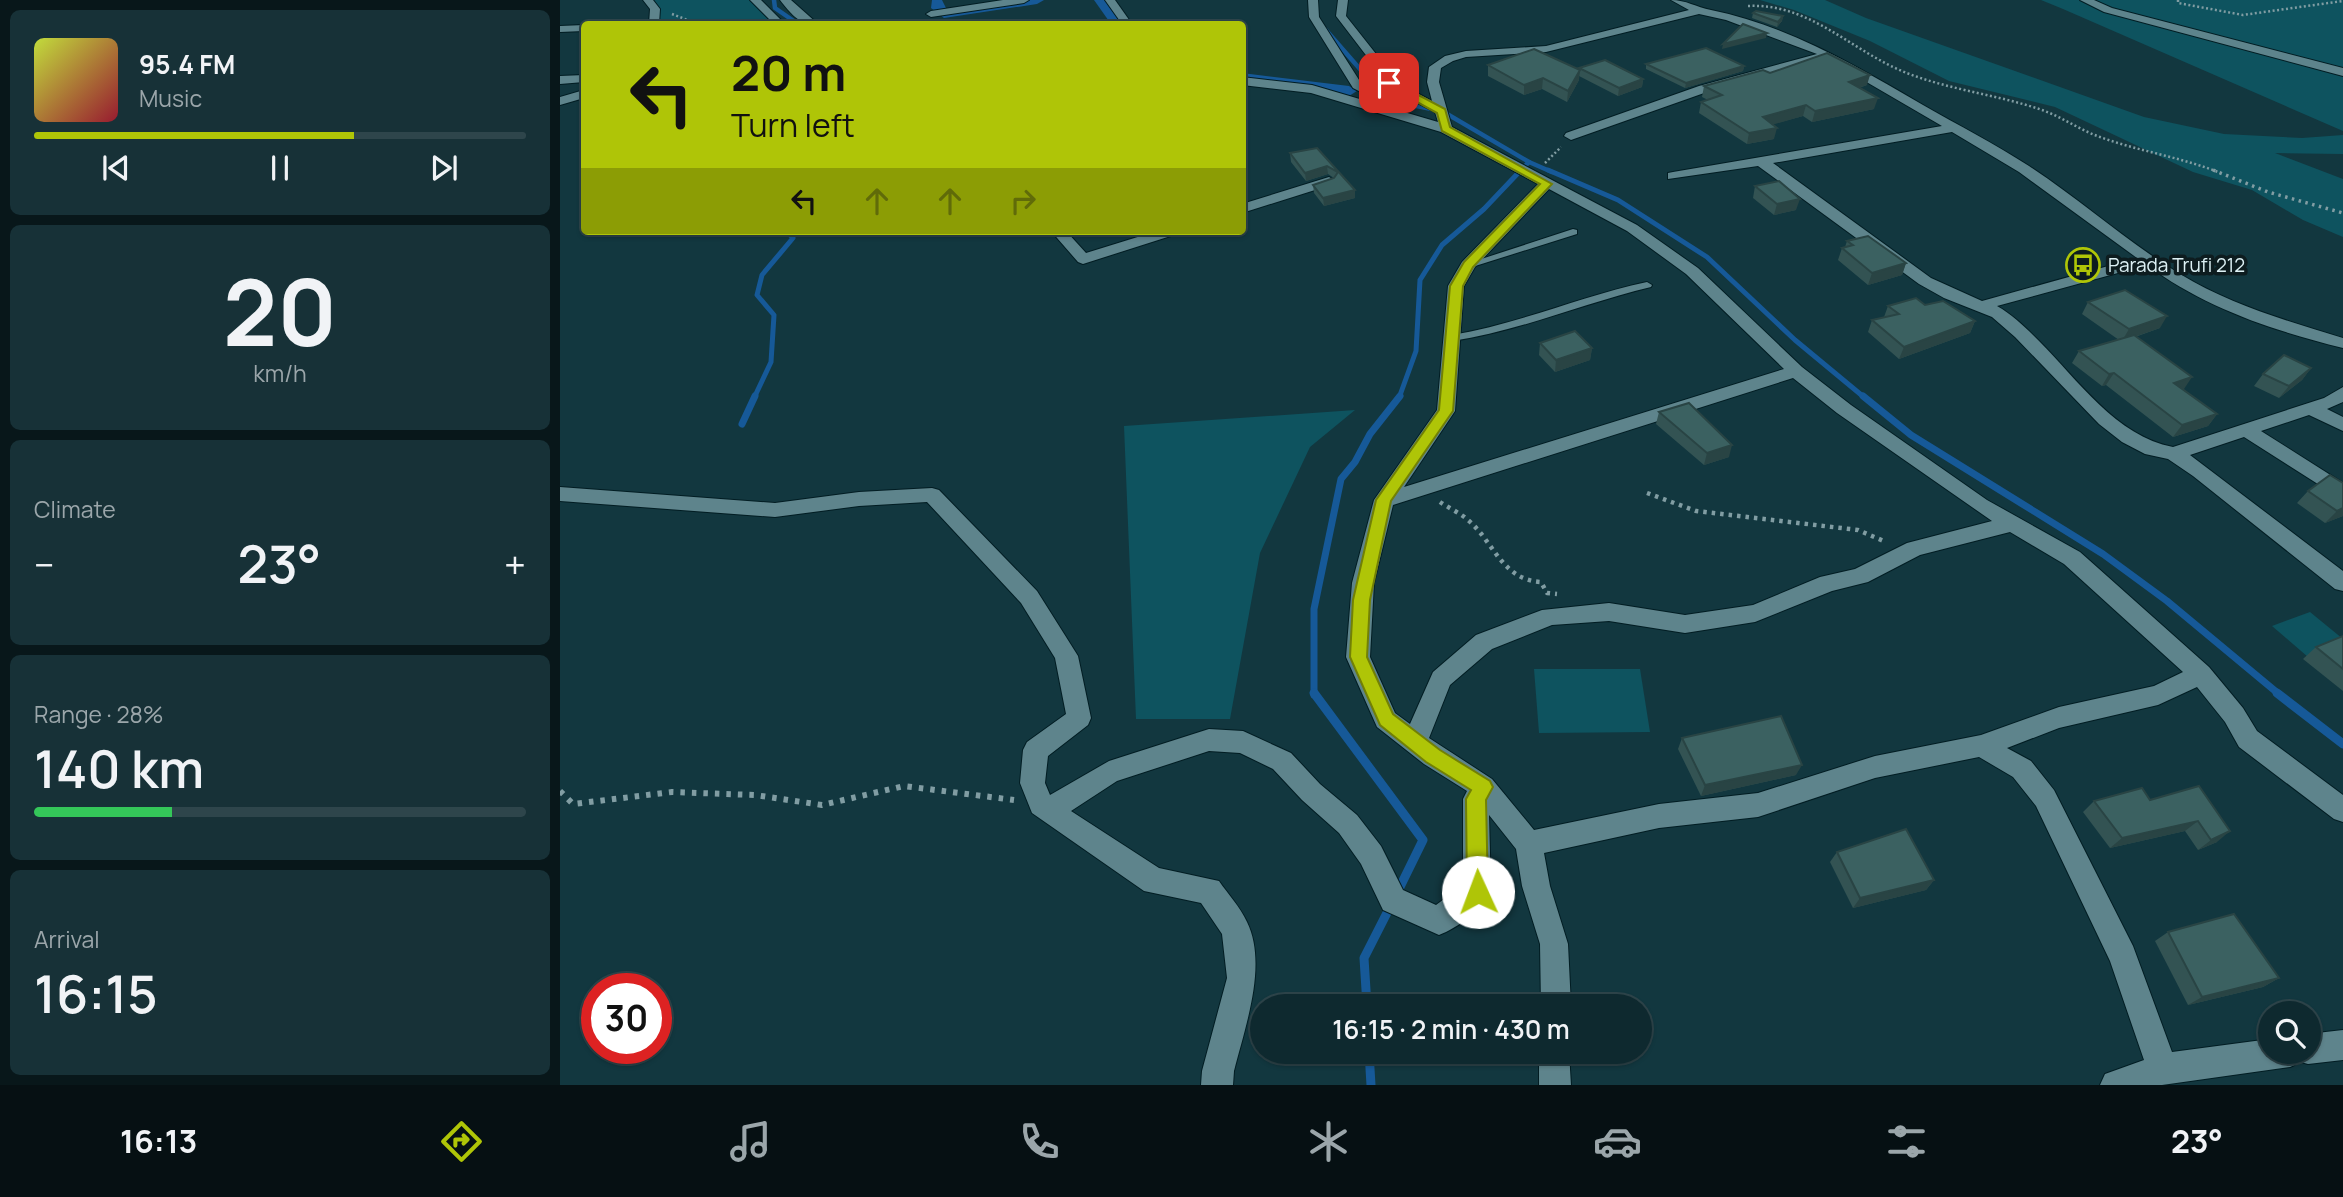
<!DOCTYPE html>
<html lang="en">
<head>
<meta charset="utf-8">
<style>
	:root { --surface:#0e292f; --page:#173137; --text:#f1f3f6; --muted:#9ba6aa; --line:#2e454b; --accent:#afc507 }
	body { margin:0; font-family:Manrope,sans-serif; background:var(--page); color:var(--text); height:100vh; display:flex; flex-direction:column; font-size:26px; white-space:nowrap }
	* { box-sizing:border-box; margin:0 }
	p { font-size:23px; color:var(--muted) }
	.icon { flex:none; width:38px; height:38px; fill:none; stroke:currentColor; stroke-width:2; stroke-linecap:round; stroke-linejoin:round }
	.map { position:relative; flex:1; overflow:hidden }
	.panel { display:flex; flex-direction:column; gap:10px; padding:10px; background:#08171a; width:560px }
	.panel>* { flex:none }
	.guide { position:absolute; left:21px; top:21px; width:665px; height:214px; border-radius:7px; box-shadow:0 2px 5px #0004,0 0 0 2px var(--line); background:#afc507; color:#111; overflow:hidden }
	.controls { position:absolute; left:1698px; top:1001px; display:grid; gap:14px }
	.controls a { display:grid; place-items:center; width:63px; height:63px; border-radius:50%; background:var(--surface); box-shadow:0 2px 5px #0004,0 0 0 2px var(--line); font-size:35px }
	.speed { position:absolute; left:21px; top:973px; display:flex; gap:14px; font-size:35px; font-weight:700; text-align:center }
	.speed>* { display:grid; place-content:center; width:91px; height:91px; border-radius:50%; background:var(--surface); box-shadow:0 2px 5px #0004,0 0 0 2px var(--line); line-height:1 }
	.speed .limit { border:10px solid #d22; background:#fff; color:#111 }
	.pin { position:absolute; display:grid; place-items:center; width:60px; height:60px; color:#fff; margin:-30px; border-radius:14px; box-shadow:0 4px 10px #0006 }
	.me { position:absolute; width:77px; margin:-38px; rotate:358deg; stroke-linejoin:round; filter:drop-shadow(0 0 5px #0008) }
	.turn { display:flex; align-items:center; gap:24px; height:147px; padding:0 35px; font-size:32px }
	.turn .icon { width:91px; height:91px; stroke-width:2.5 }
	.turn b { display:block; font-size:49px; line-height:60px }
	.lanes { display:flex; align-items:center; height:66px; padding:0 35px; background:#0003; justify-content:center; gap:35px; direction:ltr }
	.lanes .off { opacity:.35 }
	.big { font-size:52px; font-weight:600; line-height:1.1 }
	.panel .tile { flex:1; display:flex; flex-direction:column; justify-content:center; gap:10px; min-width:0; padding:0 24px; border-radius:10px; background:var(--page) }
	.panel .dial { align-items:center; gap:0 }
	.dial b { font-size:91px; line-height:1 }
	.song { display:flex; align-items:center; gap:21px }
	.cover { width:84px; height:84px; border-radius:10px; background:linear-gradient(135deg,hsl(70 70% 55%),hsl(350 70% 35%)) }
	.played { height:7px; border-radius:4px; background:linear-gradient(90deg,var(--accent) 65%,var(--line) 65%) }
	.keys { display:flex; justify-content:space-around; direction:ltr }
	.heat { display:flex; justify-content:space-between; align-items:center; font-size:38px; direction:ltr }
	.charge { height:10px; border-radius:5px; background:linear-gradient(90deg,#34c759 28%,var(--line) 0) }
	.trip { position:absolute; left:690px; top:994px; width:402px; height:70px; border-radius:35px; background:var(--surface); box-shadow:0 2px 5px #0004,0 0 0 2px var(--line); font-weight:600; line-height:70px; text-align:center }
	.menu { display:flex; height:112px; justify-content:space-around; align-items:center; background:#061013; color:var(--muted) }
	.menu .icon { width:49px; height:49px }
	.menu .active { color:var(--accent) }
	.menu b { font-size:32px; color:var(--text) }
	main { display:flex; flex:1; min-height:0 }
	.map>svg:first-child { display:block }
	.green { fill:#0e535f }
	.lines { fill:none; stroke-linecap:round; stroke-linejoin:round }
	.stream-far3 { stroke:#165998; stroke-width:4.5 }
	.stream-far2 { stroke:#165998; stroke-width:5 }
	.stream-far1 { stroke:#165998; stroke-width:7 }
	.stream { stroke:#165998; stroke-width:9 }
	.canal { fill:#165998; fill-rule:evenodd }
	.service-casing { stroke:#021d23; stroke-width:2 }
	.minor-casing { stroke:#021d23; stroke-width:2 }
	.path-far3 { stroke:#819da3; stroke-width:2.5; stroke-dasharray:2 2.5; stroke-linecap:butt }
	.path-far2 { stroke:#819da3; stroke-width:3.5; stroke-dasharray:2.5 4.5; stroke-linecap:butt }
	.path-far1 { stroke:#819da3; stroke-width:4.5; stroke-dasharray:3.5 5; stroke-linecap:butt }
	.path { stroke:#819da3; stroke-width:6; stroke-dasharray:4.5 7; stroke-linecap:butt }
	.service { fill:#5e848c; fill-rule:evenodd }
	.minor { fill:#5e848c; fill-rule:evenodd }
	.wall { fill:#335353 }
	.shaded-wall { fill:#294444 }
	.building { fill:#3b6161; stroke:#294444; stroke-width:2 }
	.route { fill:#afc507; stroke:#728005; stroke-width:2 }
	.labels { text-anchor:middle; stroke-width:7; stroke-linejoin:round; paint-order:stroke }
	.far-poi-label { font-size:19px; fill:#ddf1f5; stroke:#0d1c1f; text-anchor:start }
</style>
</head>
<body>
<main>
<section class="panel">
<div class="tile">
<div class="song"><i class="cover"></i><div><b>95.4 FM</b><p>Music</p></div></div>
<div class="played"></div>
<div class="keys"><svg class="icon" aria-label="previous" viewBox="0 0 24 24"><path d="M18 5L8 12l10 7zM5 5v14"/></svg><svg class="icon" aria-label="pause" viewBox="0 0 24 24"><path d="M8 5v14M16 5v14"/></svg><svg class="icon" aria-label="next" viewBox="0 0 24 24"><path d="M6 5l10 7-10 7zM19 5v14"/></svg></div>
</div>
<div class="tile dial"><b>20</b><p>km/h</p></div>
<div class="tile"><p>Climate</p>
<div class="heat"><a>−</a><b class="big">23°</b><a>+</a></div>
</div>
<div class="tile"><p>Range · 28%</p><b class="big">140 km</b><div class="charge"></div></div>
<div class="tile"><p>Arrival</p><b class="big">16:15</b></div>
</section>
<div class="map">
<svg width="1783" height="1085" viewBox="0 0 1783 1085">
	<rect width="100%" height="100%" fill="#12373f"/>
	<g class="green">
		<polygon points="93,0 190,0 214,24 101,24 98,9"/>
		<polygon points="1200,0 1265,0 1306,18 1584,117 1664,134 1742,138 1783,135 1783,154 1715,153 1783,179 1783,237 1743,220 1692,190 1633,172 1495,107 1389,81 1310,41 1234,10"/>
		<polygon points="1481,0 1783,0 1783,131 1503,9"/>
		<polygon points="795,410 750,447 700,553 670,719 576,719 564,426"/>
		<polygon points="1750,612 1783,639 1748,657 1712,626"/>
		<polygon points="974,669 1080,669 1090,732 979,733"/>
	</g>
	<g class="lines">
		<g class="stream-far3">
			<polyline points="214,0 215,8 238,24"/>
			<polyline points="765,29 813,84 841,103 882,111 969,162 959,172"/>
			<polyline points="969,162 992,172"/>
		</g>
		<g class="stream-far2">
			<polyline points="988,170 1058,200 1147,257 1235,340 1305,398"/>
			<polyline points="194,398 211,362 214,315 197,295 202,275 233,238 226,231"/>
			<polyline points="839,398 856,351 860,280 882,245 924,209 961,170"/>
		</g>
		<g class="stream-far1">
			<polyline points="1303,396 1351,435 1543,554 1607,601 1720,695"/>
			<polyline points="182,424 195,396"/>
			<polyline points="754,695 754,609 781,479 795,462 810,434 840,396"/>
		</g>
		<g class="stream">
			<polyline points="754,693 863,840 838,891"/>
			<polyline points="1717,693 1783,744"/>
			<polyline points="807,1006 804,958 831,905"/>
			<polyline points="809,1052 811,1085"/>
		</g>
		<g class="canal">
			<polygon points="372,0 382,0 387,10 451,0 484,0 477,4 384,18 371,8"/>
			<polygon points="534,0 548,0 564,24 551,24"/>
			<polygon points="682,73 789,86 797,91 789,96 682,82"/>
		</g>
		<g class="service-casing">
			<g id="service">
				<polygon points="1013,229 1017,230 1017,234 912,267 908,268 903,265"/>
				<path d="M 1087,282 L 1092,285 L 1091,287 C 1024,303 960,331 892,341 L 886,338 L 892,335 C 959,324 1021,296 1087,282 Z"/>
			</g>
		</g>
		<g class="minor-casing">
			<g id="minor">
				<polygon points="83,0 93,0 100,9 99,24 89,24 90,9"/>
				<polygon points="190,0 201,0 225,24 214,24"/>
				<path d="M 220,0 L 231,0 L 258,24 C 240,26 231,14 220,0 Z"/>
				<polygon points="443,0 469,0 464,3 371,17 366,14 371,11"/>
				<polygon points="545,0 555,0 572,24 562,24"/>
				<polygon points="748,0 758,0 759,17 801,83 834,99 834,105 826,105 793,88 749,17"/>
				<path d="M 778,0 L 788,0 L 786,16 L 824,64 L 834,81 L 872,101 L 867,82 L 869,67 L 885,56 L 906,51 L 986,46 L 1129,10 L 1111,0 C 1126,0 1136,7 1151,10 C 1229,26 1296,66 1363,105 C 1398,125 1435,144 1469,166 C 1521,200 1567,242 1620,274 C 1671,305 1727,321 1783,338 L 1783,348 C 1714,331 1645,308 1587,265 L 1437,306 C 1453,315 1466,328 1479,341 C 1518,380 1556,436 1613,447 L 1764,398 L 1783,387 L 1783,402 L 1767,409 L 1783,417 L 1783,431 L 1749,415 L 1701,431 L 1783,483 L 1783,500 L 1684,437 L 1630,455 L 1783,571 L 1783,591 L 1775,589 L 1633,476 L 1608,459 L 1585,454 L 1562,442 L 1539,424 L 1455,337 L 1432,317 L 1384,298 L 1359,284 L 1198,166 L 1108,179 L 1108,173 L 1113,172 L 1382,126 L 1267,59 L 1147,92 L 1011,140 L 1004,136 L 1006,133 L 1139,86 L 1257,54 L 1166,20 L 1139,14 L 986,52 L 906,57 L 893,61 L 881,68 L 879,82 L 892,127 L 1077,225 L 1138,268 L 1242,367 L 1291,405 L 1427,500 L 1520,552 L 1649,667 L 1683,708 L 1697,731 L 1783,795 L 1783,822 L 1774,819 L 1679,747 L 1665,722 L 1637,687 L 1598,705 L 1499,728 L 1447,748 L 1471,761 L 1494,790 L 1573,946 L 1612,1052 L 1710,1039 L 1710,1052 L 1748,1052 L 1748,1034 L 1783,1030 L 1783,1060 L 1748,1064 L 1741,1062 L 1730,1067 L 1602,1085 L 1540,1085 L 1545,1074 L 1584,1060 L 1550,961 L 1476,806 L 1453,777 L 1419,757 L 1315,778 L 1198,817 L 1099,828 L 984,853 L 990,886 L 1008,944 L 1011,1006 L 981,1006 L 980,944 L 962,886 L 956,849 L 929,815 L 931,892 C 923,910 897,928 879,935 L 823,910 L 801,864 L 779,833 L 742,800 L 713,769 L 680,753 L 649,751 L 557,781 L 511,811 L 599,868 L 659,881 C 668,894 680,907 687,922 C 708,965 685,1027 674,1071 L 673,1085 L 641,1085 L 642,1071 L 667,978 L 662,934 L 641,903 L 584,891 L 472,813 L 460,783 L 463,750 L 467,742 L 506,714 L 495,658 L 461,603 L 367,502 L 299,506 L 215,517 L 0,501 L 0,487 L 215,503 L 299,492 L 372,488 L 379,490 L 477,591 L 518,656 L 531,718 L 528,725 L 488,756 L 485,783 L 490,795 L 549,761 L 649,729 L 683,731 L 731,753 L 760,784 L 797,815 L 821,846 L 843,890 L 876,905 L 903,885 L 903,799 L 907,791 L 864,764 L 817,727 L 786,657 L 792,583 L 814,500 L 877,410 L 888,286 L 902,262 L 978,184 L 881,132 L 751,93 L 682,85 L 682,77 L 752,85 L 878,122 L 875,112 L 825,86 L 815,67 L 776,16 ZM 1392,132 L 1459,172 L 1577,258 L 1422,301 L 1371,278 L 1213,163 ZM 989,189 L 1067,231 L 1126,274 L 1224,369 L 844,487 L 895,411 L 904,286 L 915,267 ZM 1233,378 L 1277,413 L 1432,521 L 1347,543 L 1295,569 L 1260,577 L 1193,605 L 1125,615 L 1049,603 L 982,610 L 916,635 L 873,672 L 850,724 L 835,713 L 810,657 L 814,583 L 833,505 ZM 1450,532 L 1504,564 L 1623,672 L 1594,686 L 1499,707 L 1421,735 L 1315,756 L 1198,793 L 1099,804 L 974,830 L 932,779 L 869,738 L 890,685 L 932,649 L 992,625 L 1049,621 L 1125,633 L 1195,622 L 1272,591 L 1308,582 L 1360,555 Z"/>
				<polygon points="1520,0 1534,0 1552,8 1783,68 1783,76 1544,12"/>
				<polygon points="24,25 24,31 0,32 0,26"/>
				<polygon points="0,76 24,75 24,82 0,84"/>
				<polygon points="24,90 24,98 0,105 0,97"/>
				<polygon points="769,177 776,181 774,184 682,213 682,204"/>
				<polygon points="491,231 506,231 526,253 597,231 619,231 617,234 523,264 518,262"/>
				<polygon points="979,1052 1009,1052 1011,1085 979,1085"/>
			</g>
		</g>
		<g class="path-far3">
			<polyline points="1618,0 1618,3 1683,15 1783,1"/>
			<path d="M 1188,6 C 1245,3 1285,44 1333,67 C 1379,89 1433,93 1482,110 C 1502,117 1520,130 1540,137 C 1578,151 1620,157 1658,172"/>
			<polyline points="112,14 138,24"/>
			<polyline points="985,163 1001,147"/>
		</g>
		<polyline class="path-far2" points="1653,170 1708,192 1783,213"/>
		<g class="path-far1">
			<polyline points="1087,493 1136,511 1298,530 1326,542"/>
			<path d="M 880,502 C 889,508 900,513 908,520 C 934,542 942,580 981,582 L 987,593 L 997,594"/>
		</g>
		<polyline class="path" points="0,791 13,804 112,792 195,795 262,805 344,786 454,800"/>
		<use href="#service" class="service"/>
		<use href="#minor" class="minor"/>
	</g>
	<g class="wall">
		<polygon points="1193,13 1223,16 1222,21 1217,27 1192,18"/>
		<polygon points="1086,64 1184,66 1183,71 1125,88 1086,69"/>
		<polygon points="928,65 1019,69 1019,68 1083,79 1082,87 1058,96 1019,76 1019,80 1007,102 982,89 964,95 928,76"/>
		<polygon points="1210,73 1307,85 1299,88 1314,109 1252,122 1243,116 1213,124 1214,139 1187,144 1139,113 1141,102 1148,100 1142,97 1144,86"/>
		<polygon points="757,148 795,190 795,198 764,206 754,193 753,185 774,178 768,174 746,181 731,162 730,153"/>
		<polygon points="1195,186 1236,210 1214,215 1193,198"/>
		<polygon points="1287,241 1346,263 1342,275 1308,285 1278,260 1282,248 1285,247"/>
		<polygon points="1528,302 1600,328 1575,337 1624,389 1623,390 1657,414 1648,426 1613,437 1546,385 1542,386 1512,363 1519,351 1559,340 1522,314"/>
		<polygon points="1365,305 1415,321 1410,333 1339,359 1308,332 1312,320 1324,317 1328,306"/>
		<polygon points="980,343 1032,348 1030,360 995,372 979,355"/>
		<polygon points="1751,368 1742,380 1719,398 1694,386 1703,374"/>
		<polygon points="1099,412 1169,457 1144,465 1096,424"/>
		<polygon points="1783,483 1783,516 1765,523 1737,503 1748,491"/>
		<polygon points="1783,636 1783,691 1743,659 1756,647"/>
		<polygon points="1122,738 1236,775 1141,796 1118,749"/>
		<polygon points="1639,786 1657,842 1638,850 1625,831 1550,848 1523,812 1534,801 1590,800"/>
		<polygon points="1277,852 1374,880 1366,890 1293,908 1270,862"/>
		<polygon points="1608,932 1719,978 1703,987 1628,1005 1595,941"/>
	</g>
	<g class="shaded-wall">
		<polygon points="1223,16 1222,21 1217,27 1218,22"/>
		<polygon points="1207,33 1206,38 1162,49 1163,44"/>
		<polygon points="1184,66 1183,71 1125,88 1126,83"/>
		<polygon points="1020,70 1019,80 1007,102 1008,91"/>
		<polygon points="1310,75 1307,85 1285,92 1289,82"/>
		<polygon points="983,78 982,89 964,95 964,85"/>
		<polygon points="1083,79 1082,87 1058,96 1059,88"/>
		<polygon points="1318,98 1314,109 1252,122 1255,111"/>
		<polygon points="1246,105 1243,116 1201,128 1203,117"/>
		<polygon points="1217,128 1214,139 1187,144 1189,133"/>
		<polygon points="767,166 768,174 746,181 745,173"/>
		<polygon points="795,190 795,198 764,206 763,198"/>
		<polygon points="1240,199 1236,210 1214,215 1217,204"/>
		<polygon points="1346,263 1342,275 1308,285 1312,273"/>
		<polygon points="1607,316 1600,328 1562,341 1569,329"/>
		<polygon points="1415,321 1410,333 1339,359 1344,347"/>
		<polygon points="1032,348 1030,360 995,372 996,360"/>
		<polygon points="1751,368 1742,380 1719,398 1729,386"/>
		<polygon points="1554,373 1546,385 1542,386 1549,374"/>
		<polygon points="1632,377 1624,389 1606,395 1614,383"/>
		<polygon points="1657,414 1648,426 1613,437 1622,425"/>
		<polygon points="1172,445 1169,457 1144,465 1147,453"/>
		<polygon points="1783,508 1783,516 1765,523 1777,511"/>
		<polygon points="1242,765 1236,775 1141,796 1145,785"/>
		<polygon points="1638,821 1625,831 1550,848 1562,838"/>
		<polygon points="1670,831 1657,842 1638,850 1651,840"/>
		<polygon points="1374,880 1366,890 1293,908 1300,898"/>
		<polygon points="1719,978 1703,987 1628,1005 1642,997"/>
	</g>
	<g class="building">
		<polygon points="1196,11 1223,16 1218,22 1193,13"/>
		<polygon points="1183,24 1207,33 1163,44"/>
		<polygon points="1146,48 1184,66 1126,83 1086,64"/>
		<polygon points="974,49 1020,70 1008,91 983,78 964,85 928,65"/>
		<polygon points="1267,53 1310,75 1289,82 1318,98 1255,111 1246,105 1203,117 1217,128 1189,133 1141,102 1162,95 1144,86 1203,70 1210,73"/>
		<polygon points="1045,60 1083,79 1059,88 1019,68"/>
		<polygon points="757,148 795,190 763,198 753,185 774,178 778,172 767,166 745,173 730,153"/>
		<polygon points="1219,181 1240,199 1217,204 1195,186"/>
		<polygon points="1308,236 1346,263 1312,273 1282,248 1293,245 1287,241"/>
		<polygon points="1565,290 1607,316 1569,329 1528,302"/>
		<polygon points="1356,298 1365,305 1383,301 1415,321 1344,347 1312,320 1339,314 1328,306"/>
		<polygon points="1015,331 1032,348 996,360 980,343"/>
		<polygon points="1574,335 1632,377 1614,383 1657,414 1622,425 1554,373 1549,374 1519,351"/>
		<polygon points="1724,355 1751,368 1729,386 1703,374"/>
		<polygon points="1129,403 1172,445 1147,453 1099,412"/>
		<polygon points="1770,475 1783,483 1783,508 1777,511 1748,491"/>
		<polygon points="1783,636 1783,669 1756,647"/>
		<polygon points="1221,716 1242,765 1145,785 1122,738"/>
		<polygon points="1639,786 1670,831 1651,840 1638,821 1562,838 1534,801 1582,788 1590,800"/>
		<polygon points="1346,829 1374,880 1300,898 1277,852"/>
		<polygon points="1674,914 1719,978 1642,997 1608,932"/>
	</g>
	<polygon class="route" points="826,81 832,81 885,109 890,127 992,184 913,267 903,286 893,411 831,501 810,600 807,657 833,714 880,750 930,781 933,787 926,800 928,892 925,899 918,902 910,899 907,892 906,799 911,790 866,762 820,725 790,657 793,600 816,500 879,410 890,286 904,262 980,184 882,131 877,113 826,85"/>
	<defs>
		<g id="bus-ring" transform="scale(1.75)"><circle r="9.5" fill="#0d1c1f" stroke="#afc507" stroke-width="1.5"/><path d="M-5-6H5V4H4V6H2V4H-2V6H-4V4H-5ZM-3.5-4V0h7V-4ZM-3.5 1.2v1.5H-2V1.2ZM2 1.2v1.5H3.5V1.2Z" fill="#afc507"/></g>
	</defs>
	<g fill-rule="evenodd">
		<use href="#bus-ring" x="1523" y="265"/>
	</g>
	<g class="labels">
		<g class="far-poi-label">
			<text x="1548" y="272">Parada Trufi 212</text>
		</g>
	</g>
</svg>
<div class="controls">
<a><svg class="icon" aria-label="search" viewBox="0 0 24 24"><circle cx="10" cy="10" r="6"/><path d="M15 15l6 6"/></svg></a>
</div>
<div class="speed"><div class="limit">30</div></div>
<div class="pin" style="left:829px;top:83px;background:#d93025"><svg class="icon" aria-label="arrive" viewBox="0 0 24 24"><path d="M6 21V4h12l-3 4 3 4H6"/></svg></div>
<svg class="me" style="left:918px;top:892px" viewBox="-20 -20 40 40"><circle r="19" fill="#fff"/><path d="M0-13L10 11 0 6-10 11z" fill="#afc507"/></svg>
<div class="trip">16:15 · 2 min · 430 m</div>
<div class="guide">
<div class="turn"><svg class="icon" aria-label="left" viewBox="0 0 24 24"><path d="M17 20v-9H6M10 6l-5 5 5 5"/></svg><div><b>20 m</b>Turn left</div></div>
<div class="lanes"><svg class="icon" aria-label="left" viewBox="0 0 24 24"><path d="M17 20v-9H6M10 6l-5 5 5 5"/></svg><svg class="icon off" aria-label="ahead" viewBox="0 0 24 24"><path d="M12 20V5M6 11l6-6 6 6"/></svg><svg class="icon off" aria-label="ahead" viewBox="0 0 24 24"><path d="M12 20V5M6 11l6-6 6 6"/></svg><svg class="icon off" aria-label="right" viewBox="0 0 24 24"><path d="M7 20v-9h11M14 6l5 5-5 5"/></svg></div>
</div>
</div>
</main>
<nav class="menu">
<b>16:13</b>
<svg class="icon active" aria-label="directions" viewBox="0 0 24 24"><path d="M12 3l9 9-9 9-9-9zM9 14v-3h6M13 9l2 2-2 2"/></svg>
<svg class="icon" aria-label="music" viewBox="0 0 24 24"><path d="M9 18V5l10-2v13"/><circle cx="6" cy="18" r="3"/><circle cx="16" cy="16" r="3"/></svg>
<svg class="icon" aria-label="phone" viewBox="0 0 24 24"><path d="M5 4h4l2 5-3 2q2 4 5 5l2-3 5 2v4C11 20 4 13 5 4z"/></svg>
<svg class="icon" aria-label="climate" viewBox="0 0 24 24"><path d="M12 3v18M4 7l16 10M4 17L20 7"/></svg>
<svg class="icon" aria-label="car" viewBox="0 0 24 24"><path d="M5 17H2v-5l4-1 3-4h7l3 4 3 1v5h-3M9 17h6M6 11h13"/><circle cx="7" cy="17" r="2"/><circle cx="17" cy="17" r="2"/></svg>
<svg class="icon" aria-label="filters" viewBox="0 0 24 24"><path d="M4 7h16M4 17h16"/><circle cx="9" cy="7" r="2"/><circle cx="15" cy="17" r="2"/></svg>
<b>23°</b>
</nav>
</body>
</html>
